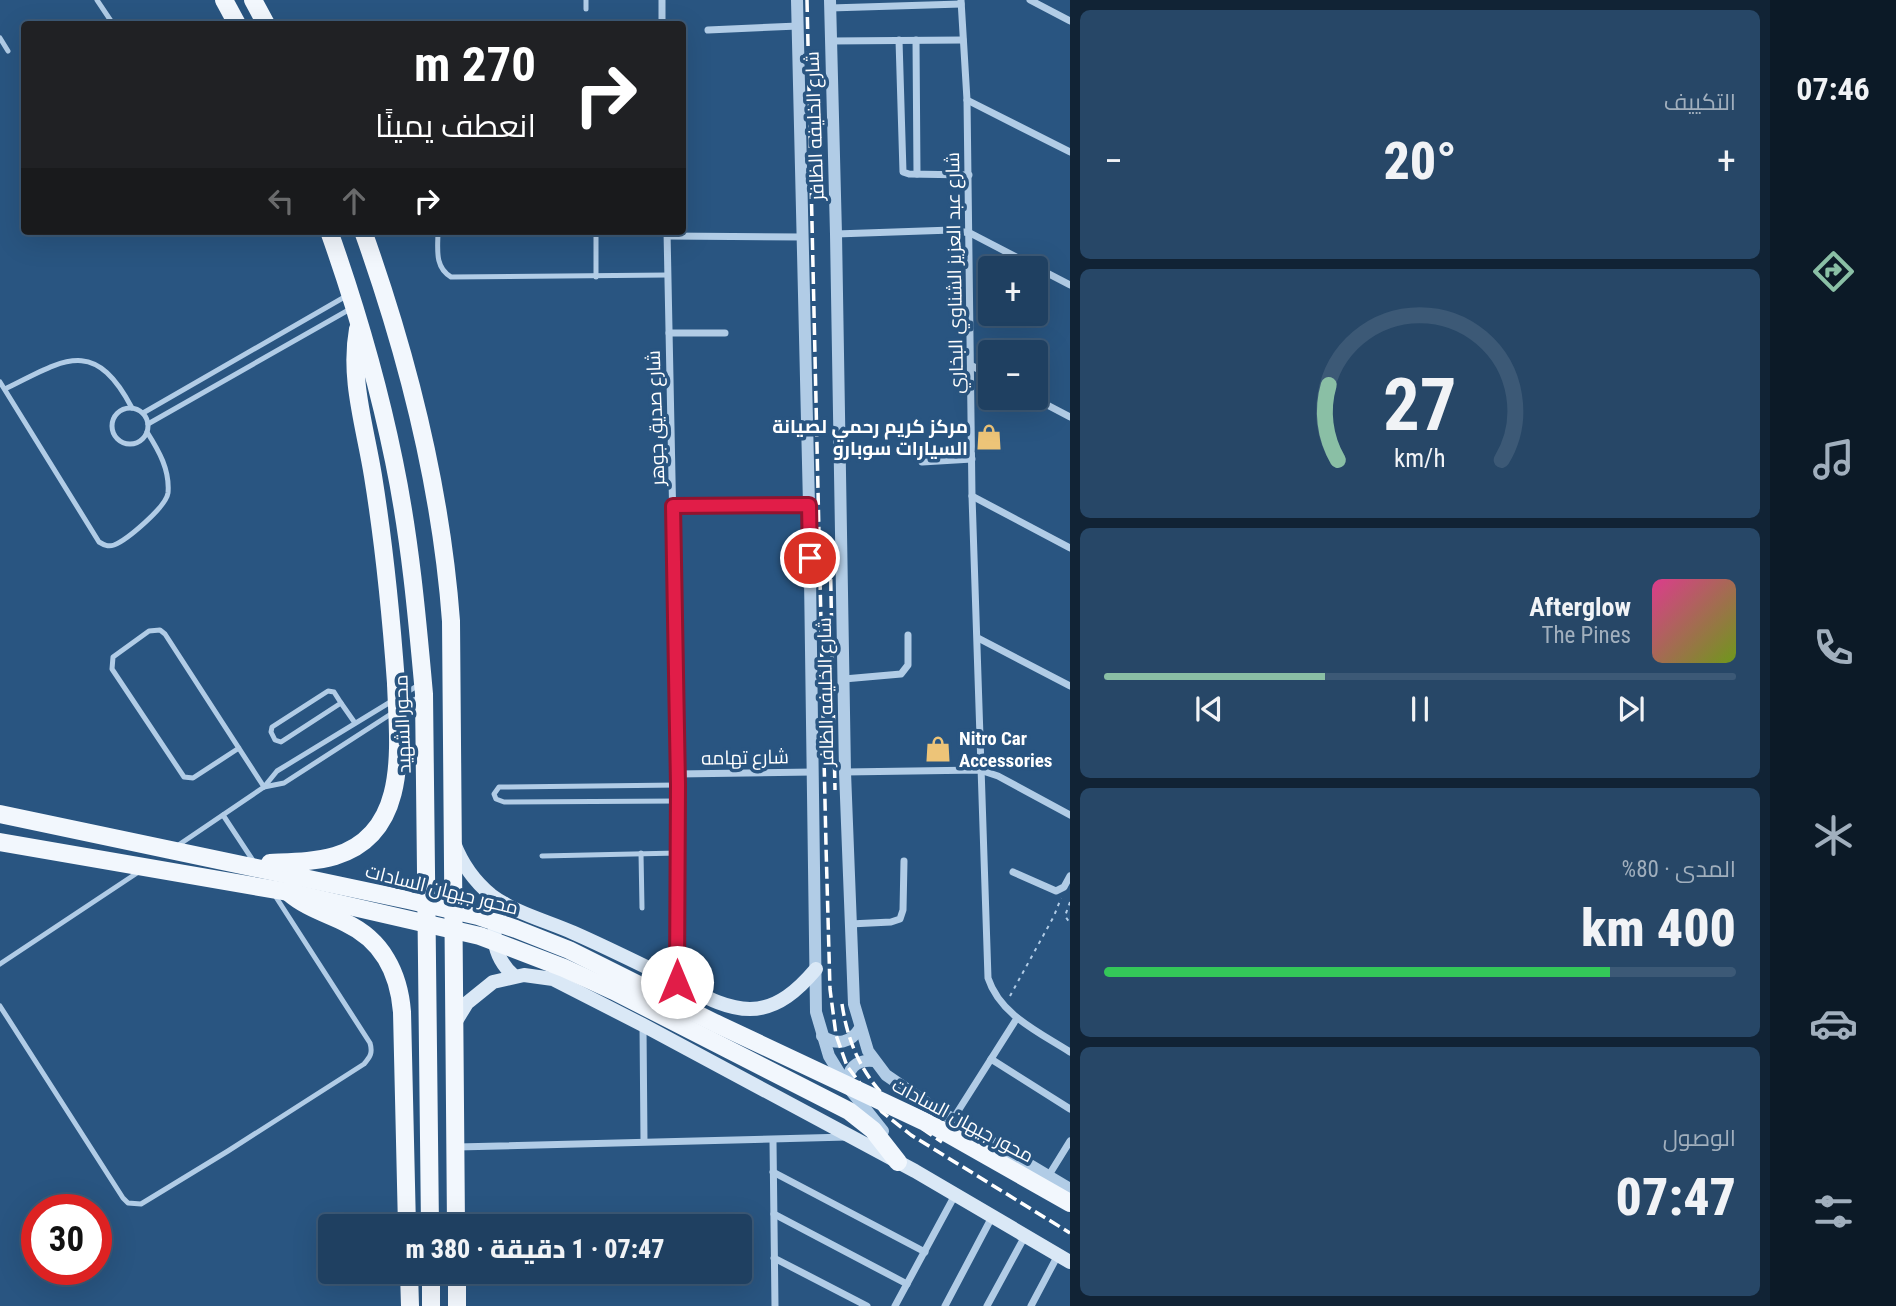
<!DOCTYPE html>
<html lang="ar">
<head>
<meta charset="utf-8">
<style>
	:root { --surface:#1f4061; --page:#274767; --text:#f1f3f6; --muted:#a1afbd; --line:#3c5976; --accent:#8abfa5 }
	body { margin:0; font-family:"Roboto Condensed",Cairo,sans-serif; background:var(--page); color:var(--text); direction:rtl; height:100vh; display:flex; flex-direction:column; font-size:26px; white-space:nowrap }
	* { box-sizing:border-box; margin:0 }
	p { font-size:23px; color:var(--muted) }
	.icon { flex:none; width:38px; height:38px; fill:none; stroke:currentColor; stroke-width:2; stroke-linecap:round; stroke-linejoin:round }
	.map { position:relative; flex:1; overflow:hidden; direction:ltr }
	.sheet { display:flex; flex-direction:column; gap:10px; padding:10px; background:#112335; width:700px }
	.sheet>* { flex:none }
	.hud { position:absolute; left:21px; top:21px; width:665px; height:214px; border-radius:7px; box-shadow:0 7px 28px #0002,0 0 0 2px var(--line); direction:rtl; background:#202124; color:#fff; overflow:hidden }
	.controls { position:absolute; left:978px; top:256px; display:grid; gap:14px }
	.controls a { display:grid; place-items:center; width:70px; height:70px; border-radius:7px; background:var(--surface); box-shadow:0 7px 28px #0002,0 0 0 2px var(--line); font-size:35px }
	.speed { position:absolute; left:21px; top:1194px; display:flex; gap:14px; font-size:35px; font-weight:700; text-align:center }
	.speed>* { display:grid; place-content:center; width:91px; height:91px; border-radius:50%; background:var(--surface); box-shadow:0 7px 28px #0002,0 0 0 2px var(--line); line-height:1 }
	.speed .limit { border:10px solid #d22; background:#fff; color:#111 }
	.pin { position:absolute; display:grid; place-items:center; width:60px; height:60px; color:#fff; margin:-30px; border:4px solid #fff; border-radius:50%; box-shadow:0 2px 7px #0007 }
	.me { position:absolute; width:77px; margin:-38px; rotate:0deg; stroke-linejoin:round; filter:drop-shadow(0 0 5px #0008) }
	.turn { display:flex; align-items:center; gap:24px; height:147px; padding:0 35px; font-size:32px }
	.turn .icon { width:91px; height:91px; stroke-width:2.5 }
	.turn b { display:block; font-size:49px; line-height:60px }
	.lanes { display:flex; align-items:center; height:66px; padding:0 35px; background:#0003; justify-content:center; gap:35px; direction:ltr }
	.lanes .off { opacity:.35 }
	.big { font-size:52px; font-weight:800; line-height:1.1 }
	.sheet .tile { flex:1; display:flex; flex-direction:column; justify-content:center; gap:10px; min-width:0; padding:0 24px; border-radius:10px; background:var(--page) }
	.sheet .dial { align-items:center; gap:0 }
	.dial svg { height:182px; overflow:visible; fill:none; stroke:var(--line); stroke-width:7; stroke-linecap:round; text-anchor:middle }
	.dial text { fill:var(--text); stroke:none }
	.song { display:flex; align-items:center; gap:21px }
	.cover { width:84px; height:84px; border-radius:10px; background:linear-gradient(135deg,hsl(330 70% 55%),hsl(80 70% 35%)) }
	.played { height:7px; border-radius:4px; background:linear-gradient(90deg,var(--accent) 35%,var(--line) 35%) }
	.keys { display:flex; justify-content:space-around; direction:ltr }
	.heat { display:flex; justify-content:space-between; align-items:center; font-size:38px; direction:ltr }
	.charge { height:10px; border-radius:5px; background:linear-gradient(90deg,#34c759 80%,var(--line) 0) }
	.trip { position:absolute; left:318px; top:1214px; width:434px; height:70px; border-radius:7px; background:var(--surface); box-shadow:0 7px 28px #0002,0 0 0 2px var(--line); font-weight:800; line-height:70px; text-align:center; direction:rtl }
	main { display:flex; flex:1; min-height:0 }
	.dock { display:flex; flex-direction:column; width:126px; justify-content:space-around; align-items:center; background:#0c1a27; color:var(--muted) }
	.dock .icon { width:49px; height:49px }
	.dock .current { color:var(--accent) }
	.dock b { font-size:32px; color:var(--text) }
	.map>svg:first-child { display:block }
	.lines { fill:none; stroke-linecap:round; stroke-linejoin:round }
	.path { stroke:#b1cce6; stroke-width:2; stroke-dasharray:3.5 5; stroke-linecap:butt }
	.service { stroke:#b1cce6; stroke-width:5 }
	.minor { stroke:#b1cce6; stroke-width:7 }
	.tertiary { stroke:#b1cce6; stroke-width:12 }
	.secondary { stroke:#dae8f6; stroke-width:14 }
	.primary { stroke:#f2f7fd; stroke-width:18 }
	.rail { stroke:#fff; stroke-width:3.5; stroke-dasharray:12 5; stroke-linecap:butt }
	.primary-bridge { stroke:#f2f7fd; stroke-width:18 }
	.route-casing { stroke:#92132f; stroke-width:18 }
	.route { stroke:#e11d48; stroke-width:12 }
	.labels { text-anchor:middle; stroke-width:7; stroke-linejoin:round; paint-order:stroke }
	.street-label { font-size:19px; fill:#fff; stroke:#295581 }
	.poi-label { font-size:19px; font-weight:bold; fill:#fff; stroke:#295581; text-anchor:end }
</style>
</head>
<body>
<main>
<nav class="dock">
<b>07:46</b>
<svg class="icon current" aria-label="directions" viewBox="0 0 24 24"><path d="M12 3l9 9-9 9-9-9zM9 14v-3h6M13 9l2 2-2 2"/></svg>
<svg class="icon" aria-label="music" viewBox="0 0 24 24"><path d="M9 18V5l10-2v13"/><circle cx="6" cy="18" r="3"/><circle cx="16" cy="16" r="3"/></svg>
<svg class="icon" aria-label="phone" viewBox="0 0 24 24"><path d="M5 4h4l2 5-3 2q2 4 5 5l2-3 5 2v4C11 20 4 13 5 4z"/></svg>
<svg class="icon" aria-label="climate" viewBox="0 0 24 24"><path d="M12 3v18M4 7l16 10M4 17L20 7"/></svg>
<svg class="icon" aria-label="car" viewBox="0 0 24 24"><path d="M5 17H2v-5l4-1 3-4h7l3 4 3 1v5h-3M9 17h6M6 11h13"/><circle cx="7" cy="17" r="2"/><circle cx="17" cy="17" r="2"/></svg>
<svg class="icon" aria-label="filters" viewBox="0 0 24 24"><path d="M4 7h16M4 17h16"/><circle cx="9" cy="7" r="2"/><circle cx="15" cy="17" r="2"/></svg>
</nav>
<section class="sheet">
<div class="tile"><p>التكييف</p>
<div class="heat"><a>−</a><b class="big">20°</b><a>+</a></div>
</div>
<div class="tile dial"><svg viewBox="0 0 100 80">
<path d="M14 69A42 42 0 1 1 86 69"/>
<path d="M14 69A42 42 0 0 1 10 36" stroke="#8abfa5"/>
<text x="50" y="56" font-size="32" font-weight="700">27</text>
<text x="50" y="72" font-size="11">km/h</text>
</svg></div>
<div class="tile">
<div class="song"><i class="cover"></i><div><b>Afterglow</b><p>The Pines</p></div></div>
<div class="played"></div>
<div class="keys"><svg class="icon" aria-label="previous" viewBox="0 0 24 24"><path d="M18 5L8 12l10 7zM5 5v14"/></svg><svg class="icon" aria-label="pause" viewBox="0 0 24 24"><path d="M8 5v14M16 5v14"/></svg><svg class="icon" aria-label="next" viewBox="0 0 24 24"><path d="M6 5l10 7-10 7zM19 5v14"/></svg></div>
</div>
<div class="tile"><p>المدى · 80%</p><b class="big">400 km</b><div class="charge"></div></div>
<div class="tile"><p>الوصول</p><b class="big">07:47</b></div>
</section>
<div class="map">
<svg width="1070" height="1306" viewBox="0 0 1070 1306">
	<rect width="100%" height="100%" fill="#295581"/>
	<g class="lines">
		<g class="path">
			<polyline points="1070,902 1065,916 1070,923"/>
			<polyline points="1010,996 1054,916 1061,898"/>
		</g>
		<g class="service">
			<polyline points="97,0 113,24"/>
			<polyline points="586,0 586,9"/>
			<polyline points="0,38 8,51"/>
			<path d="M 438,231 C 438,248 434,267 451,277 L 668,275"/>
			<polyline points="596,277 596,231"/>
			<path d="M 0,382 L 99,542 C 104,545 108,547 114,545 C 127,540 166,507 168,493 C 170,470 159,451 147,432"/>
			<path d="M 5,389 C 64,360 94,336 132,408"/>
			<circle cx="130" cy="426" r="18"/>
			<polyline points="143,413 348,295"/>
			<polyline points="148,424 352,308"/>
			<polygon points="328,691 334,692 341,703 281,742 275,740 271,732 272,727"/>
			<polyline points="400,696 419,685"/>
			<polyline points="341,703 355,723"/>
			<polyline points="402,707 421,696"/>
			<polyline points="239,748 193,778 184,777 112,669 113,657 149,631 160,630 165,634 264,787"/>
			<polyline points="264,787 284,783 394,712"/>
			<polyline points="678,801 504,802 496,799 494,794 499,787 503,787 678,785"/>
			<polyline points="223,815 254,862"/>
			<polyline points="177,846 264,787 277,771 392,701"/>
			<polyline points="641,853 642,908"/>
			<polyline points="542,856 678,853"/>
			<polyline points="0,964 140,871"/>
			<path d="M 0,1006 L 123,1198 L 128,1203 L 141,1204 L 228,1151 L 364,1064 C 370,1057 373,1053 370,1043 L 274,894"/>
		</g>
		<g class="minor">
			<polyline points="662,0 662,24"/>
			<path d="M 961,0 L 967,100 L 972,496 L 988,978 C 1000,1015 1039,1032 1070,1052"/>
			<polyline points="1030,0 1070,21"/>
			<polyline points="830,8 961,4"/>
			<polyline points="708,30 798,26"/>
			<polyline points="899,40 903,172 909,174 969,175"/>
			<polyline points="916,40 917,174"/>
			<polyline points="831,41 963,40"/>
			<polyline points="967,100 1070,152"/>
			<polyline points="667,231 678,774 677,982"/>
			<polyline points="836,234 952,230 970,233 1070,285"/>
			<polyline points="668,236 803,237"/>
			<polyline points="669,333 725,333"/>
			<polyline points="972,366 990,375"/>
			<polyline points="1032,397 1070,417"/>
			<polyline points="922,462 972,459"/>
			<polyline points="972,496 1070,548"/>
			<polyline points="673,506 809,505"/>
			<polyline points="978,638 1070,686"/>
			<polyline points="844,679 901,674 908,665 908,635"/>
			<polyline points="845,772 980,770 998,776 1070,815"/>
			<polyline points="678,774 813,772"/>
			<polyline points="1013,872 1056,891 1064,887 1070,876"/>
			<polyline points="850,924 891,922 900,919 903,910 904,861"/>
			<polyline points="643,1026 644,1141"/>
			<polyline points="991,1059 1070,1109"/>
			<polyline points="953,1119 1017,1018"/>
			<polyline points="773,1141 775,1306"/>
			<polyline points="457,1147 847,1137"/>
			<polyline points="773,1172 925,1252"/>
			<polyline points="1049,1175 1070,1141"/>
			<polyline points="774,1214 907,1284"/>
			<polyline points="774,1258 867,1306"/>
			<polyline points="895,1306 955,1195"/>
			<polyline points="945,1306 992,1217"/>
			<polyline points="987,1306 1025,1236"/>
			<polyline points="1031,1306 1058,1255"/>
		</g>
		<g class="tertiary">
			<polyline points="797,0 809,505 816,1012 829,1056 848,1087 883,1131"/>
			<polyline points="830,0 836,234 845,772 854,1004 868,1051 886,1075 934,1108 1070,1189"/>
			<path d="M 822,1036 C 837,1046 851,1043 860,1028"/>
			<path d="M 848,1087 C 846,1069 856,1059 874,1061"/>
		</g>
		<g class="secondary">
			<path d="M 454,843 C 462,864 474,881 491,895 C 515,913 547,921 574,933 C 608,948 642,965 675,981 C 699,993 723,1009 750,1009 C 778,1009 799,989 816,969"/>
			<path d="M 505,904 C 488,929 492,956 514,976"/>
			<polyline points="456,1021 467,1003 493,982 524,975 553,979 643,1025 915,1171 1070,1262"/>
		</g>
		<g class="primary">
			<polyline points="224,0 237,24"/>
			<polyline points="253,0 266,24"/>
			<path d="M 329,231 C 356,307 378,383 394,461 C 410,538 417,616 424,694 L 430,1227"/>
			<path d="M 363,231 C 408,357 441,487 451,621 L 456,1227"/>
			<path d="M 358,329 C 349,379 365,426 373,476 C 384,544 391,614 396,683"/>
			<path d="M 288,892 C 305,907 325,913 346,923 C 382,940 399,973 402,1012 L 407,1227"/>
			<polyline points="409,1272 410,1306"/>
			<polyline points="431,1272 431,1306"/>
			<polyline points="457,1272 457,1306"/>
		</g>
		<g class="rail">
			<polyline points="807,0 826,846 830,989 836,1035 847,1066 882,1112 911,1135 1070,1233"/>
			<polyline points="830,545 835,790"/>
			<path d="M 842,1004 C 852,1072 886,1106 942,1142"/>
		</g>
		<g class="primary-bridge">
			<polyline points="0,814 408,900 478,916 516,929 569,950 715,1023 936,1127 1070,1203"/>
			<polyline points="0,842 288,892 480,936 564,968 614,991 849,1111 873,1130 898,1162"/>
			<path d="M 270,863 C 292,862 314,862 335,856 C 411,833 398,744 396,683"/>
		</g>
	</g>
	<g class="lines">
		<g class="route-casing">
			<polyline id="route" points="677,982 678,785 673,506 809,505 810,558"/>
		</g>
		<use href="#route" class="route"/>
	</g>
	<defs>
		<g id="shop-bare" transform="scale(2.1)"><path d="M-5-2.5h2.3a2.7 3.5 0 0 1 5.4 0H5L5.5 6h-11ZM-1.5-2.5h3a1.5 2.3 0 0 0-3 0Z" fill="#edc478" stroke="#295581" stroke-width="2.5" paint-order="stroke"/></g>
	</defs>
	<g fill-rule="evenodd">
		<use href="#shop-bare" x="989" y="437"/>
		<use href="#shop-bare" x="938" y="749"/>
	</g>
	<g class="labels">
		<g class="street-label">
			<text transform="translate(814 126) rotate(-92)" y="7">شارع الخليفه الظافر</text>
			<text transform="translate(954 273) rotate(-91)" y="7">شارع عبد العزيز الشناوي البخاري</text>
			<text transform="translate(655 418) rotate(-92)" y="7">شارع صديق جوهر</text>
			<text transform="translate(825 692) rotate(-91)" y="7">شارع الخليفه الظافر</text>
			<text transform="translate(402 724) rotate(-92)" y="7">محور الشهيد</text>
			<text transform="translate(745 757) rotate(-1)" y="7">شارع تهامه</text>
			<text transform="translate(442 889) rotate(14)" y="7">محور جيهان السادات</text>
			<text transform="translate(963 1120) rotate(28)" y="7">محور جيهان السادات</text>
		</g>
		<g class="poi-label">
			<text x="968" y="433">مركز كريم رحمي لصيانة<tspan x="968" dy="22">السيارات سوبارو</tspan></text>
			<text x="959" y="745" text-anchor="start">Nitro Car<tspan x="959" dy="22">Accessories</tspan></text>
		</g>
	</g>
</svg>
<div class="controls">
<a>+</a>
<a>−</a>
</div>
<div class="speed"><div class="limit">30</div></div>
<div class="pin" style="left:810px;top:558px;background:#d93025"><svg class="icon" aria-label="arrive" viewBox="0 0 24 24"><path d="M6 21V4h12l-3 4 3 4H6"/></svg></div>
<svg class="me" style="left:677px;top:982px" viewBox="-20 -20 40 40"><circle r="19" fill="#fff"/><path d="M0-13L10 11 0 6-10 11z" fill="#e11d48"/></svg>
<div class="trip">07:47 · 1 دقيقة · 380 m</div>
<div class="hud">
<div class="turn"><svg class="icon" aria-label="right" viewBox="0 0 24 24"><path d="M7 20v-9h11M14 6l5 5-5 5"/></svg><div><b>270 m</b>انعطف يمينًا</div></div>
<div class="lanes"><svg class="icon off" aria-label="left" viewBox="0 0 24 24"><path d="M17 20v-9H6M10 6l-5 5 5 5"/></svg><svg class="icon off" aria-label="ahead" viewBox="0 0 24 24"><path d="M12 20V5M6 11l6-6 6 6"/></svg><svg class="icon" aria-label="right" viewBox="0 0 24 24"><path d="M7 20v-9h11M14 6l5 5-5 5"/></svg></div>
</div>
</div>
</main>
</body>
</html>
